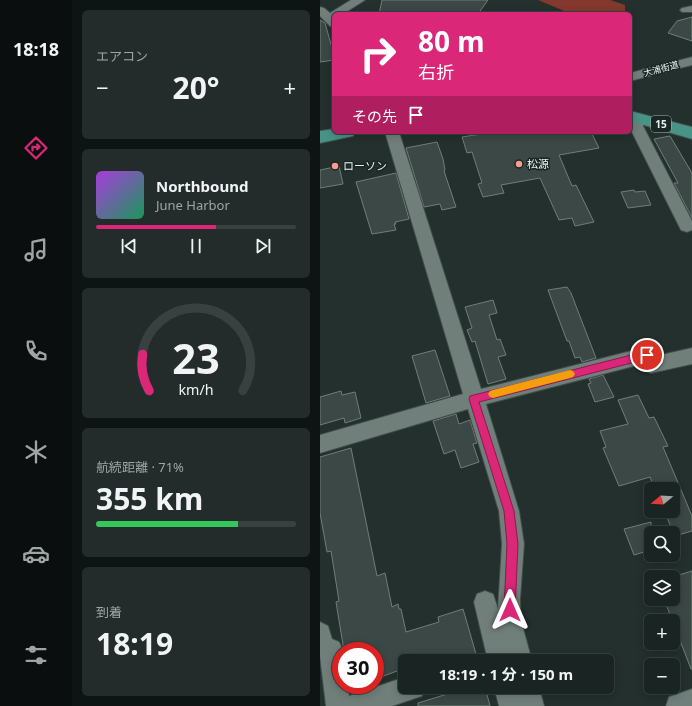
<!DOCTYPE html>
<html lang="ja">
<head>
<meta charset="utf-8">
<style>
	:root { --surface:#1a2422; --page:#232c2a; --text:#f1f3f6; --muted:#9fa4a5; --line:#384140; --accent:#db2777 }
	body { margin:0; font-family:"Noto Sans","Noto Sans JP",sans-serif; background:var(--page); color:var(--text); height:100vh; display:flex; flex-direction:column; font-size:15px; white-space:nowrap }
	* { box-sizing:border-box; margin:0 }
	p { font-size:13px; color:var(--muted) }
	.icon { flex:none; width:22px; height:22px; fill:none; stroke:currentColor; stroke-width:2; stroke-linecap:round; stroke-linejoin:round }
	.map { position:relative; flex:1; overflow:hidden }
	.drawer { display:flex; flex-direction:column; gap:10px; padding:10px; background:#0e1413; width:248px }
	.drawer>* { flex:none }
	.guide { position:absolute; left:12px; top:12px; width:300px; height:122px; border-radius:6px; box-shadow:0 2px 10px #0003,0 0 0 1px var(--line); background:#db2777; color:#fff; overflow:hidden }
	.needle { width:26px; rotate:252deg }
	.controls { position:absolute; left:324px; top:482px; display:grid; gap:8px }
	.controls a { display:grid; place-items:center; width:36px; height:36px; border-radius:6px; background:var(--surface); box-shadow:0 2px 10px #0003,0 0 0 1px var(--line); font-size:20px }
	.speed { position:absolute; left:12px; top:642px; display:flex; gap:8px; font-size:20px; font-weight:700; text-align:center }
	.speed>* { display:grid; place-content:center; width:52px; height:52px; border-radius:50%; background:var(--surface); box-shadow:0 2px 10px #0003,0 0 0 1px var(--line); line-height:1 }
	.speed .limit { border:6px solid #d22; background:#fff; color:#111 }
	.pin { position:absolute; display:grid; place-items:center; width:34px; height:34px; color:#fff; margin:-17px; border:2px solid #fff; border-radius:50%; box-shadow:0 1px 4px #0007 }
	.me { position:absolute; width:44px; margin:-22px; rotate:0deg; stroke-linejoin:round; filter:drop-shadow(0 0 3px #0008) }
	.turn { display:flex; align-items:center; gap:14px; height:84px; padding:0 20px; font-size:18px }
	.turn .icon { width:52px; height:52px; stroke-width:2.5 }
	.turn b { display:block; font-size:28px; line-height:34px }
	.then { display:flex; align-items:center; height:38px; padding:0 20px; background:#0003; gap:8px; font-size:15px }
	.big { font-size:30px; font-weight:700; line-height:1.1 }
	.drawer .widget { flex:1; display:flex; flex-direction:column; justify-content:center; gap:6px; min-width:0; padding:0 14px; border-radius:6px; background:var(--page) }
	.drawer .dial { align-items:center; gap:0 }
	.dial svg { height:104px; overflow:visible; fill:none; stroke:var(--line); stroke-width:7; stroke-linecap:round; text-anchor:middle }
	.dial text { fill:var(--text); stroke:none }
	.song { display:flex; align-items:center; gap:12px }
	.cover { width:48px; height:48px; border-radius:6px; background:linear-gradient(135deg,hsl(280 70% 55%),hsl(150 70% 35%)) }
	.played { height:4px; border-radius:2px; background:linear-gradient(90deg,var(--accent) 60%,var(--line) 60%) }
	.keys { display:flex; justify-content:space-around; direction:ltr }
	.heat { display:flex; justify-content:space-between; align-items:center; font-size:22px; direction:ltr }
	.charge { height:6px; border-radius:3px; background:linear-gradient(90deg,#34c759 71%,var(--line) 0) }
	.trip { position:absolute; left:78px; top:654px; width:216px; height:40px; border-radius:6px; background:var(--surface); box-shadow:0 2px 10px #0003,0 0 0 1px var(--line); font-weight:700; line-height:40px; text-align:center }
	main { display:flex; flex:1; min-height:0 }
	.menu { display:flex; flex-direction:column; width:72px; justify-content:space-around; align-items:center; background:#0a0e0e; color:var(--muted) }
	.menu .icon { width:28px; height:28px }
	.menu .selected { color:var(--accent) }
	.menu b { font-size:18px; color:var(--text) }
	.map>svg:first-child { display:block }
	.forest { fill:#85382d }
	.building { fill:#3b4845; stroke:#707e7a }
	.lines { fill:none; stroke-linecap:round; stroke-linejoin:round }
	.minor-casing { stroke:#414c4a; stroke-width:2 }
	.major-casing { stroke:#414c4a; stroke-width:2 }
	.minor { fill:#717f7b; fill-rule:evenodd }
	.major { fill:#479386; fill-rule:evenodd }
	.route { fill:#db2777; stroke:#8e194d }
	.slow { fill:#f59e0b }
	.poi-dot { fill:#f59d8f; stroke:#1a2623; stroke-width:1.5 }
	.labels { text-anchor:middle; stroke-width:3; stroke-linejoin:round; paint-order:stroke }
	.far-street-label { font-size:9px; fill:#eaf2f0; stroke:#1a2623 }
	.shield { fill:#1a2623; stroke:#acb5b2; stroke-width:1 }
	.shield-label { font-size:10px; font-weight:bold; fill:#eaf2f0 }
	.poi-label { font-size:11px; fill:#eaf2f0; stroke:#1a2623; text-anchor:start }
</style>
</head>
<body>
<main>
<nav class="menu">
<b>18:18</b>
<svg class="icon selected" aria-label="directions" viewBox="0 0 24 24"><path d="M12 3l9 9-9 9-9-9zM9 14v-3h6M13 9l2 2-2 2"/></svg>
<svg class="icon" aria-label="music" viewBox="0 0 24 24"><path d="M9 18V5l10-2v13"/><circle cx="6" cy="18" r="3"/><circle cx="16" cy="16" r="3"/></svg>
<svg class="icon" aria-label="phone" viewBox="0 0 24 24"><path d="M5 4h4l2 5-3 2q2 4 5 5l2-3 5 2v4C11 20 4 13 5 4z"/></svg>
<svg class="icon" aria-label="climate" viewBox="0 0 24 24"><path d="M12 3v18M4 7l16 10M4 17L20 7"/></svg>
<svg class="icon" aria-label="car" viewBox="0 0 24 24"><path d="M5 17H2v-5l4-1 3-4h7l3 4 3 1v5h-3M9 17h6M6 11h13"/><circle cx="7" cy="17" r="2"/><circle cx="17" cy="17" r="2"/></svg>
<svg class="icon" aria-label="filters" viewBox="0 0 24 24"><path d="M4 7h16M4 17h16"/><circle cx="9" cy="7" r="2"/><circle cx="15" cy="17" r="2"/></svg>
</nav>
<section class="drawer">
<div class="widget"><p>エアコン</p>
<div class="heat"><a>−</a><b class="big">20°</b><a>+</a></div>
</div>
<div class="widget">
<div class="song"><i class="cover"></i><div><b>Northbound</b><p>June Harbor</p></div></div>
<div class="played"></div>
<div class="keys"><svg class="icon" aria-label="previous" viewBox="0 0 24 24"><path d="M18 5L8 12l10 7zM5 5v14"/></svg><svg class="icon" aria-label="pause" viewBox="0 0 24 24"><path d="M8 5v14M16 5v14"/></svg><svg class="icon" aria-label="next" viewBox="0 0 24 24"><path d="M6 5l10 7-10 7zM19 5v14"/></svg></div>
</div>
<div class="widget dial"><svg viewBox="0 0 100 80">
<path d="M14 69A42 42 0 1 1 86 69"/>
<path d="M14 69A42 42 0 0 1 9 41" stroke="#db2777"/>
<text x="50" y="56" font-size="32" font-weight="700">23</text>
<text x="50" y="72" font-size="11">km/h</text>
</svg></div>
<div class="widget"><p>航続距離 · 71%</p><b class="big">355 km</b><div class="charge"></div></div>
<div class="widget"><p>到着</p><b class="big">18:19</b></div>
</section>
<div class="map">
<svg width="372" height="706" viewBox="0 0 372 706">
	<rect width="100%" height="100%" fill="#23302d"/>
	<polygon class="forest" points="218,0 290,0 305,5 305,14 249,13"/>
	<g class="building">
		<polygon points="62,0 168,0 158,14 59,14"/>
		<polygon points="372,17 372,41 348,33 357,21"/>
		<polygon points="0,20 5,23 14,55 14,60 0,62"/>
		<polygon points="174,132 271,132 279,148 239,155 252,186 256,185 274,222 255,226 252,218 239,220 220,178 181,185 184,193 163,197 158,184 162,183 152,152 147,153 142,137"/>
		<polygon points="350,136 372,173 372,218 354,183 358,183 334,139"/>
		<polygon points="117,142 123,159 125,170 124,171 136,207 122,210 120,204 104,207 86,148"/>
		<polygon points="19,166 23,184 0,188 0,170"/>
		<polygon points="76,173 89,219 75,222 76,224 74,224 76,230 52,234 36,182"/>
		<polygon points="314,190 315,192 325,191 331,205 308,208 301,192"/>
		<polygon points="247,287 251,293 276,358 262,362 260,357 255,358 249,341 247,341 228,290"/>
		<polygon points="173,300 177,313 169,315 177,340 180,339 186,355 178,357 186,379 168,384 155,341 152,342 147,330 152,328 145,307"/>
		<polygon points="115,350 130,396 106,403 92,356"/>
		<polygon points="283,375 294,397 275,402 268,384 271,383 269,379"/>
		<polygon points="21,391 22,395 35,392 41,418 25,423 24,418 0,425 0,397"/>
		<polygon points="318,395 329,418 334,417 348,446 343,447 372,516 372,531 355,536 344,511 353,511 353,489 335,489 330,477 299,486 283,448 286,447 280,431 308,424 298,400"/>
		<polygon points="136,414 139,424 150,420 157,443 153,444 159,462 141,468 135,450 124,454 113,421"/>
		<polygon points="31,448 57,576 65,573 72,607 78,604 79,609 81,609 86,632 119,622 118,617 143,609 158,661 85,661 85,668 61,677 57,651 24,651 16,602 19,601 11,551 7,552 0,513 0,457"/>
		<polygon points="331,522 331,550 314,555 304,529"/>
		<polygon points="372,571 372,669 371,669 344,599 353,599 352,577"/>
		<polygon points="133,687 165,687 170,706 98,706 98,703 134,692"/>
	</g>
	<g class="lines">
		<g class="minor-casing">
			<g id="minor">
				<polygon points="31,0 45,0 23,14 14,14 14,27 10,26 0,16 0,7 4,8 10,13"/>
				<polygon points="372,6 372,12 362,12 360,10 362,8"/>
				<polygon points="372,57 372,65 310,81 310,73"/>
				<polygon points="317,114 322,115 324,118 323,126 372,221 372,230 367,232 361,230 310,128 310,118 312,115"/>
				<polygon points="65,132 79,132 161,389 327,347 333,350 336,356 372,348 372,364 331,373 325,371 322,364 166,404 199,511 204,544 200,599 201,621 212,661 168,661 154,602 157,594 165,591 173,594 178,609 182,544 179,511 148,409 0,453 0,435 143,394"/>
				<polygon points="0,622 8,626 12,639 19,642 23,650 21,651 21,685 27,685 29,696 85,677 85,687 105,687 102,696 72,706 6,706 0,656"/>
				<polygon points="174,687 219,687 224,706 179,706"/>
				<polygon points="372,689 372,706 346,706 349,697"/>
			</g>
		</g>
		<g class="major-casing">
			<g id="major">
				<polygon points="310,111 372,127 372,139 310,121"/>
				<polygon points="14,129 14,132 35,132 33,136 0,143 0,131"/>
			</g>
		</g>
		<use href="#minor" class="minor"/>
		<use href="#major" class="major"/>
	</g>
	<polygon class="route" points="327,351 330,352 331,355 330,357 327,359 159,402 194,511 198,544 195,610 194,614 190,616 186,614 184,610 187,544 184,511 149,399 150,396"/>
	<polygon class="slow" points="250,370 253,371 255,374 253,377 250,378 173,398 170,397 168,394 170,391 173,390"/>
	<g class="poi-dot">
		<circle cx="199" cy="164" r="4"/>
		<circle cx="15" cy="166" r="4"/>
	</g>
	<g class="labels">
		<g class="far-street-label">
			<text transform="translate(341 69) rotate(-15)" y="3">大浦街道</text>
		</g>
		<rect class="shield" x="331" y="116" width="20" height="16" rx="3"/>
		<g class="shield-label">
			<text x="341" y="128">15</text>
		</g>
		<g class="poi-label">
			<text x="207" y="168">松源</text>
			<text x="23" y="170">ローソン</text>
		</g>
	</g>
</svg>
<div class="controls">
<a><svg class="needle" viewBox="-14 -14 28 28"><path d="M0-13l5 13h-10z" fill="#e53935"/><path d="M0 13l5-13h-10z" fill="#9fa4a5"/></svg></a>
<a><svg class="icon" aria-label="search" viewBox="0 0 24 24"><circle cx="10" cy="10" r="6"/><path d="M15 15l6 6"/></svg></a>
<a><svg class="icon" aria-label="layers" viewBox="0 0 24 24"><path d="M12 4l9 5-9 5-9-5zM3 14l9 5 9-5"/></svg></a>
<a>+</a>
<a>−</a>
</div>
<div class="speed"><div class="limit">30</div></div>
<div class="pin" style="left:327px;top:355px;background:#d93025"><svg class="icon" aria-label="arrive" viewBox="0 0 24 24"><path d="M6 21V4h12l-3 4 3 4H6"/></svg></div>
<svg class="me" style="left:190px;top:610px" viewBox="-20 -20 40 40"><path d="M0-17L14 15 0 8-14 15z" fill="#db2777" stroke="#fff" stroke-width="4"/></svg>
<div class="trip">18:19 · 1 分 · 150 m</div>
<div class="guide">
<div class="turn"><svg class="icon" aria-label="right" viewBox="0 0 24 24"><path d="M7 20v-9h11M14 6l5 5-5 5"/></svg><div><b>80 m</b>右折</div></div>
<div class="then">その先<svg class="icon" aria-label="arrive" viewBox="0 0 24 24"><path d="M6 21V4h12l-3 4 3 4H6"/></svg></div>
</div>
</div>
</main>
</body>
</html>
